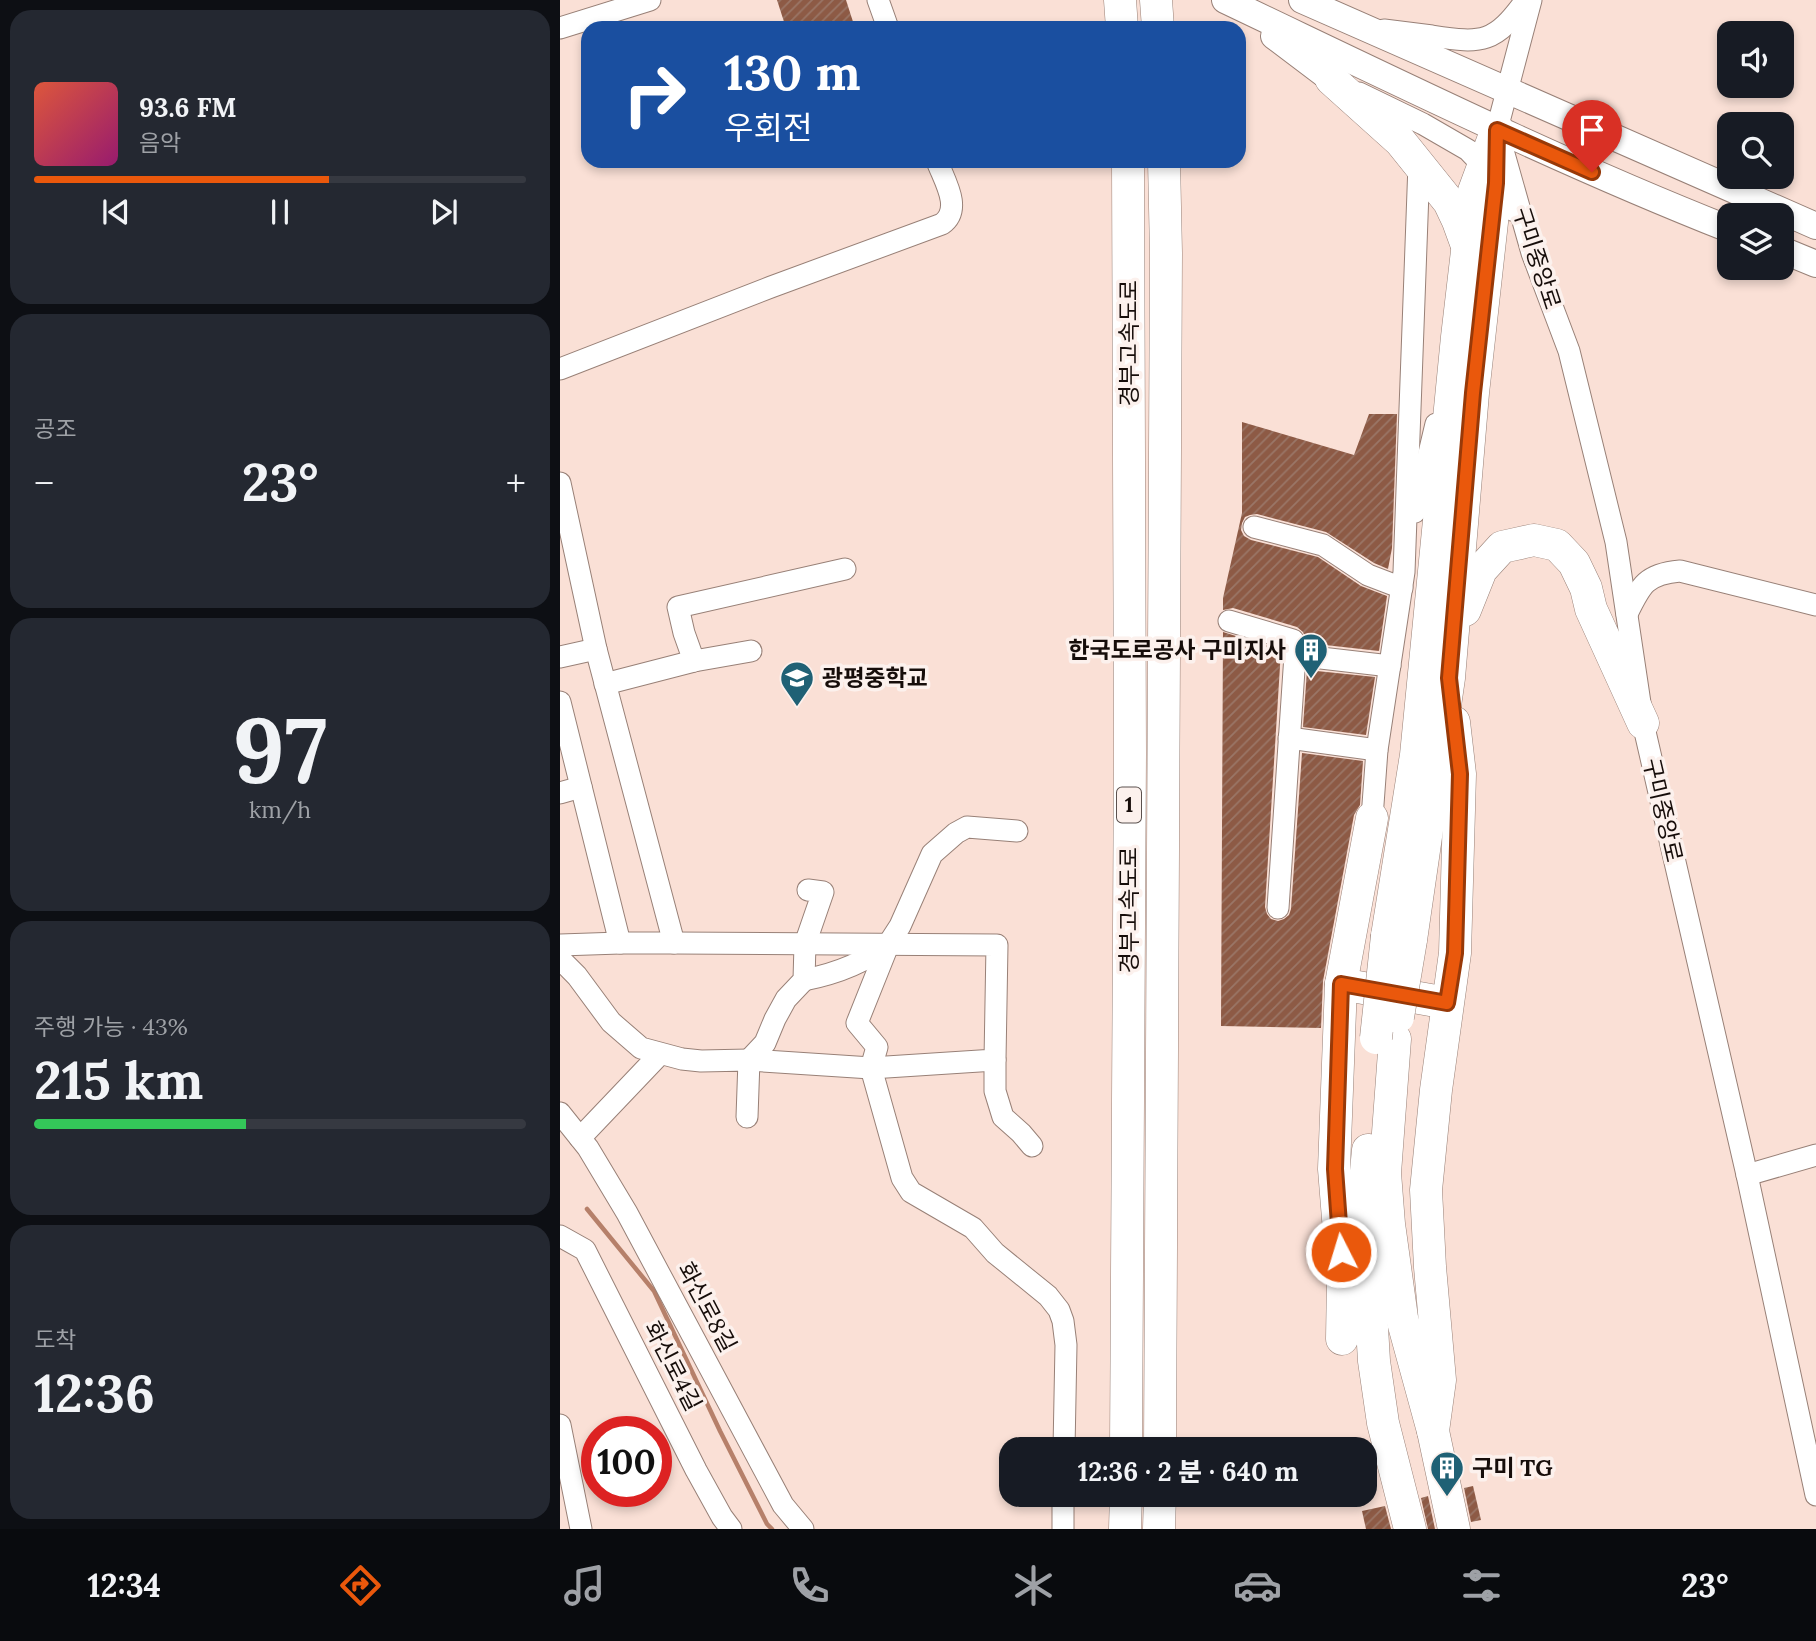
<!DOCTYPE html>
<html lang="ko">
<head>
<meta charset="utf-8">
<style>
	:root { --surface:#171b24; --page:#242831; --text:#f1f3f6; --muted:#9ea1a6; --line:#363941; --accent:#ea580c }
	body { margin:0; font-family:Lora,"Noto Sans KR",serif; background:var(--page); color:var(--text); height:100vh; display:flex; flex-direction:column; font-size:26px; white-space:nowrap }
	* { box-sizing:border-box; margin:0 }
	p { font-size:23px; color:var(--muted) }
	.icon { flex:none; width:38px; height:38px; fill:none; stroke:currentColor; stroke-width:2; stroke-linecap:round; stroke-linejoin:round }
	.map { position:relative; flex:1; overflow:hidden }
	.drawer { display:flex; flex-direction:column; gap:10px; padding:10px; background:#0d0f14; width:560px }
	.drawer>* { flex:none }
	.top-card { position:absolute; left:21px; top:21px; width:665px; height:147px; border-radius:21px; box-shadow:0 4px 10px #0003; background:#1a4fa0; color:#fff; overflow:hidden }
	.tools { position:absolute; left:1157px; top:21px; display:grid; gap:14px }
	.tools a { display:grid; place-items:center; width:77px; height:77px; border-radius:14px; background:var(--surface); box-shadow:0 4px 10px #0003; font-size:35px }
	.speed { position:absolute; left:21px; top:1416px; display:flex; gap:14px; font-size:35px; font-weight:700; text-align:center }
	.speed>* { display:grid; place-content:center; width:91px; height:91px; border-radius:50%; background:var(--surface); box-shadow:0 4px 10px #0003; line-height:1 }
	.speed .limit { border:10px solid #d22; background:#fff; color:#111 }
	.pin { position:absolute; display:grid; place-items:center; width:60px; height:60px; color:#fff; margin:-72px -30px; border-radius:50% 50% 50% 0; rotate:-45deg; box-shadow:0 0 7px #0007 }
	.pin .icon { rotate:45deg }
	.me { position:absolute; width:77px; margin:-38px; rotate:355deg; stroke-linejoin:round; filter:drop-shadow(0 0 5px #0008) }
	.turn { display:flex; align-items:center; gap:24px; height:147px; padding:0 28px; font-size:32px }
	.turn .icon { width:91px; height:91px; stroke-width:2.5 }
	.turn b { display:block; font-size:49px; line-height:60px }
	.big { font-size:52px; font-weight:800; line-height:1.1 }
	.drawer .widget { flex:1; display:flex; flex-direction:column; justify-content:center; gap:10px; min-width:0; padding:0 24px; border-radius:21px; background:var(--page) }
	.drawer .dial { align-items:center; gap:0 }
	.dial b { font-size:91px; line-height:1 }
	.song { display:flex; align-items:center; gap:21px }
	.cover { width:84px; height:84px; border-radius:10px; background:linear-gradient(135deg,hsl(10 70% 55%),hsl(320 70% 35%)) }
	.played { height:7px; border-radius:4px; background:linear-gradient(90deg,var(--accent) 60%,var(--line) 60%) }
	.keys { display:flex; justify-content:space-around; direction:ltr }
	.heat { display:flex; justify-content:space-between; align-items:center; font-size:38px; direction:ltr }
	.charge { height:10px; border-radius:5px; background:linear-gradient(90deg,#34c759 43%,var(--line) 0) }
	.trip { position:absolute; left:439px; top:1437px; width:378px; height:70px; border-radius:21px; background:var(--surface); box-shadow:0 4px 10px #0003; font-weight:800; line-height:70px; text-align:center }
	.dock { display:flex; height:112px; justify-content:space-around; align-items:center; background:#090b0e; color:var(--muted) }
	.dock .icon { width:49px; height:49px }
	.dock .on { color:var(--accent) }
	.dock b { font-size:32px; color:var(--text) }
	main { display:flex; flex:1; min-height:0 }
	.map>svg:first-child { display:block }
	.lines { fill:none; stroke-linecap:round; stroke-linejoin:round }
	.stream { stroke:#b6806a; stroke-width:4.5 }
	.building { fill:url(#building-hatch) }
	.minor-casing { stroke:#988077; stroke-width:23 }
	.major-casing { stroke:#988077; stroke-width:28 }
	.highway-casing { stroke:#988077; stroke-width:33 }
	.minor { stroke:#fff; stroke-width:21 }
	.major { stroke:#fff; stroke-width:26 }
	.highway { stroke:#fff; stroke-width:32 }
	.highway-bridge-casing { stroke:#988077; stroke-width:33; stroke-linecap:butt }
	.highway-bridge { stroke:#fff; stroke-width:32 }
	.route-casing { stroke:#983908; stroke-width:18 }
	.route { stroke:#ea580c; stroke-width:12 }
	.labels { text-anchor:middle; stroke-width:7; stroke-linejoin:round; paint-order:stroke }
	.shield { fill:#fcf1ed; stroke:#5b514e; stroke-width:2 }
	.shield-label { font-size:21px; font-weight:bold; fill:#160d0a }
	.street-label { font-size:23px; fill:#160d0a; stroke:#fcf1ed }
	.poi-label { font-size:23px; font-weight:bold; fill:#160d0a; stroke:#fcf1ed; text-anchor:start }
</style>
</head>
<body>
<main>
<section class="drawer">
<div class="widget">
<div class="song"><i class="cover"></i><div><b>93.6 FM</b><p>음악</p></div></div>
<div class="played"></div>
<div class="keys"><svg class="icon" aria-label="previous" viewBox="0 0 24 24"><path d="M18 5L8 12l10 7zM5 5v14"/></svg><svg class="icon" aria-label="pause" viewBox="0 0 24 24"><path d="M8 5v14M16 5v14"/></svg><svg class="icon" aria-label="next" viewBox="0 0 24 24"><path d="M6 5l10 7-10 7zM19 5v14"/></svg></div>
</div>
<div class="widget"><p>공조</p>
<div class="heat"><a>−</a><b class="big">23°</b><a>+</a></div>
</div>
<div class="widget dial"><b>97</b><p>km/h</p></div>
<div class="widget"><p>주행 가능 · 43%</p><b class="big">215 km</b><div class="charge"></div></div>
<div class="widget"><p>도착</p><b class="big">12:36</b></div>
</section>
<div class="map">
<svg width="1256" height="1529" viewBox="0 0 1256 1529">
	<defs>
		<pattern id="building-hatch" width="6" height="6" patternUnits="userSpaceOnUse" patternTransform="scale(1.75)"><rect width="6" height="6" fill="#8d5a45"/><path d="M-1 1l2-2M0 6l6-6M5 7l2-2" fill="none" stroke="#9a7667"/></pattern>
	</defs>
	<rect width="100%" height="100%" fill="#fae0d6"/>
	<g class="lines">
		<polyline class="stream" points="27,1209 94,1291 160,1431 207,1524 212,1529"/>
	</g>
	<g class="building">
		<polygon points="217,0 286,0 295,28 226,28"/>
		<polygon points="809,414 837,414 832,548 828,569 814,563 766,532 697,514 690,515 685,517 682,523 681,530 684,536 691,540 758,557 801,586 827,596 819,651 747,643 743,632 737,627 673,608 663,610 663,598 682,513 682,422 794,455"/>
		<polygon points="663,632 721,650 705,907 707,914 711,919 718,921 724,919 729,915 731,909 742,753 803,761 800,805 794,815 763,981 761,1028 661,1026"/>
		<polygon points="747,670 815,677 806,735 743,727"/>
		<polygon points="913,1486 921,1520 911,1522 904,1488"/>
		<polygon points="868,1496 875,1529 868,1529 861,1498"/>
		<polygon points="825,1506 831,1529 806,1529 802,1511"/>
	</g>
	<g class="lines">
		<g class="minor-casing">
			<g id="minor">
				<polyline points="318,0 328,28"/>
				<polyline points="971,0 937,129 972,253 1009,351 1056,542 1083,723 1187,1175 1256,1495"/>
				<polyline points="0,28 90,0"/>
				<path d="M 824,30 C 840,32 856,34 872,36 C 923,44 935,43 966,0"/>
				<polyline points="799,93 863,124 908,150 930,173 952,210"/>
				<path d="M 0,369 L 211,287 L 382,224 C 403,209 384,180 377,161"/>
				<polyline points="0,483 36,649 114,943 60,943 0,945"/>
				<polyline points="855,512 876,424"/>
				<polyline points="694,527 763,545 808,575 842,588"/>
				<path d="M 1067,614 C 1081,585 1086,574 1120,571 L 1256,605"/>
				<polyline points="669,621 733,640 735,655 830,666"/>
				<polyline points="0,657 36,649"/>
				<polyline points="134,661 124,633 118,607 285,569"/>
				<polyline points="45,684 134,661 191,651"/>
				<polyline points="0,702 60,943"/>
				<polyline points="729,738 817,750"/>
				<polyline points="0,793 21,787"/>
				<polyline points="812,818 817,750 844,572 859,164"/>
				<polyline points="457,831 407,827 396,833 372,854 340,926 329,943 297,1023 317,1047 311,1068 342,1178 351,1192 413,1228 435,1253 488,1296 499,1310 503,1321 506,1345 504,1449"/>
				<polyline points="718,908 735,655"/>
				<polyline points="114,943 437,945 435,1060 311,1068 189,1060"/>
				<polyline points="0,959 17,976 51,1022 81,1048 122,1059 141,1061 189,1060 187,1117"/>
				<path d="M 244,980 C 275,974 305,963 329,943"/>
				<polyline points="189,1060 205,1043 215,1019 226,999 244,980 245,944 263,892 248,890"/>
				<polyline points="435,1060 435,1091 443,1117 461,1133 472,1146"/>
				<polyline points="0,1113 28,1148 67,1213 223,1505 243,1529"/>
				<polyline points="20,1138 100,1054"/>
				<polyline points="1187,1175 1256,1155"/>
				<polyline points="0,1236 25,1250 136,1470 162,1517 171,1529"/>
				<polyline points="0,1425 21,1529"/>
				<polyline points="503,1529 503,1494"/>
			</g>
		</g>
		<g class="major-casing">
			<g id="major">
				<path d="M 665,0 C 831,79 997,161 1169,229"/>
				<polyline points="742,0 1256,226"/>
				<polyline points="714,36 771,79"/>
				<polyline points="1222,250 1256,264"/>
			</g>
		</g>
		<g class="highway-casing">
			<g id="highway">
				<polyline points="560,0 562,28"/>
				<polyline points="596,0 598,28"/>
				<polyline points="771,79 840,141 889,202 898,221 906,243"/>
				<polyline points="905,610 921,570 942,547 974,540 997,545 1014,563 1026,588 1031,609 1083,723"/>
				<polyline points="827,936 856,755 897,337 914,191 937,129"/>
				<polyline points="851,940 889,678 913,393 934,204"/>
				<polyline points="781,984 887,1003"/>
				<polyline points="835,1039 825,1173 829,1224 842,1318 873,1431 894,1529"/>
				<polyline points="808,1150 804,1192 814,1361 823,1423 850,1529"/>
				<polyline points="782,1339 783,1280 774,1169 781,984 812,818"/>
				<polyline points="873,1431 880,1380 870,1267 866,1190 876,1090 895,953 900,774 894,722"/>
				<polyline points="566,1449 570,754 568,161"/>
				<polyline points="600,1449 606,253 604,161"/>
				<polyline points="565,1529 566,1494"/>
				<polyline points="599,1529 600,1494"/>
			</g>
		</g>
		<use href="#minor" class="minor"/>
		<use href="#major" class="major"/>
		<use href="#highway" class="highway"/>
		<g class="highway-bridge-casing">
			<g id="highway-bridge">
				<polyline points="838,1017 851,940"/>
				<polyline points="816,1038 827,936"/>
			</g>
		</g>
		<use href="#highway-bridge" class="highway-bridge"/>
	</g>
	<g class="lines">
		<g class="route-casing">
			<polyline id="route" points="781,1252 775,1169 781,984 887,1003 895,953 900,774 889,678 913,393 936,183 937,130 1032,172"/>
		</g>
		<use href="#route" class="route"/>
	</g>
	<defs>
		<g id="building-pin" transform="scale(1.75)"><path d="M0 17L-7.5 6A9.5 9.5 0 1 1 7.5 6Z" fill="#206175" stroke="#fcf1ed"/><path d="M-4-6H4V6H1V3H-1V6H-4ZM-2.5-4.3h1.7v1.8h-1.7ZM.8-4.3h1.7v1.8H.8ZM-2.5-1h1.7V.8h-1.7ZM.8-1h1.7V.8H.8Z" fill="#fff"/></g>
		<g id="school-pin" transform="scale(1.75)"><path d="M0 17L-7.5 6A9.5 9.5 0 1 1 7.5 6Z" fill="#206175" stroke="#fcf1ed"/><path d="M0-5L7-2L0 1L-7-2ZM-4 1L0 2.5L4 1V4Q0 6-4 4Z" fill="#fff"/></g>
	</defs>
	<g fill-rule="evenodd">
		<use href="#building-pin" x="751" y="650"/>
		<use href="#school-pin" x="237" y="678"/>
		<use href="#building-pin" x="887" y="1468"/>
	</g>
	<g class="labels">
		<rect class="shield" x="557" y="787.5" width="24" height="35" rx="5"/>
		<g class="shield-label">
			<text x="569" y="812">1</text>
		</g>
		<g class="street-label">
			<text transform="translate(977 258) rotate(72)" y="8">구미중앙로</text>
			<text transform="translate(569 343) rotate(-90)" y="8">경부고속도로</text>
			<text transform="translate(1103 810) rotate(77)" y="8">구미중앙로</text>
			<text transform="translate(569 910) rotate(-90)" y="8">경부고속도로</text>
			<text transform="translate(147 1307) rotate(62)" y="8">화신로8길</text>
			<text transform="translate(113 1366) rotate(63)" y="8">화신로4길</text>
		</g>
		<g class="poi-label">
			<text x="726" y="658" text-anchor="end">한국도로공사 구미지사</text>
			<text x="262" y="686">광평중학교</text>
			<text x="912" y="1476">구미 TG</text>
		</g>
	</g>
</svg>
<div class="tools">
<a><svg class="icon" aria-label="sound" viewBox="0 0 24 24"><path d="M4 9h4l5-4v14l-5-4H4zM17 9q2 3 0 6"/></svg></a>
<a><svg class="icon" aria-label="search" viewBox="0 0 24 24"><circle cx="10" cy="10" r="6"/><path d="M15 15l6 6"/></svg></a>
<a><svg class="icon" aria-label="layers" viewBox="0 0 24 24"><path d="M12 4l9 5-9 5-9-5zM3 14l9 5 9-5"/></svg></a>
</div>
<div class="speed"><div class="limit">100</div></div>
<div class="pin" style="left:1032px;top:172px;background:#d93025"><svg class="icon" aria-label="arrive" viewBox="0 0 24 24"><path d="M6 21V4h12l-3 4 3 4H6"/></svg></div>
<svg class="me" style="left:781px;top:1252px" viewBox="-20 -20 40 40"><circle r="17" fill="#ea580c" stroke="#fff" stroke-width="3"/><path d="M0-11L8 9 0 5-8 9z" fill="#fff"/></svg>
<div class="trip">12:36 · 2 분 · 640 m</div>
<div class="top-card">
<div class="turn"><svg class="icon" aria-label="right" viewBox="0 0 24 24"><path d="M7 20v-9h11M14 6l5 5-5 5"/></svg><div><b>130 m</b>우회전</div></div>
</div>
</div>
</main>
<nav class="dock">
<b>12:34</b>
<svg class="icon on" aria-label="directions" viewBox="0 0 24 24"><path d="M12 3l9 9-9 9-9-9zM9 14v-3h6M13 9l2 2-2 2"/></svg>
<svg class="icon" aria-label="music" viewBox="0 0 24 24"><path d="M9 18V5l10-2v13"/><circle cx="6" cy="18" r="3"/><circle cx="16" cy="16" r="3"/></svg>
<svg class="icon" aria-label="phone" viewBox="0 0 24 24"><path d="M5 4h4l2 5-3 2q2 4 5 5l2-3 5 2v4C11 20 4 13 5 4z"/></svg>
<svg class="icon" aria-label="climate" viewBox="0 0 24 24"><path d="M12 3v18M4 7l16 10M4 17L20 7"/></svg>
<svg class="icon" aria-label="car" viewBox="0 0 24 24"><path d="M5 17H2v-5l4-1 3-4h7l3 4 3 1v5h-3M9 17h6M6 11h13"/><circle cx="7" cy="17" r="2"/><circle cx="17" cy="17" r="2"/></svg>
<svg class="icon" aria-label="filters" viewBox="0 0 24 24"><path d="M4 7h16M4 17h16"/><circle cx="9" cy="7" r="2"/><circle cx="15" cy="17" r="2"/></svg>
<b>23°</b>
</nav>
</body>
</html>
